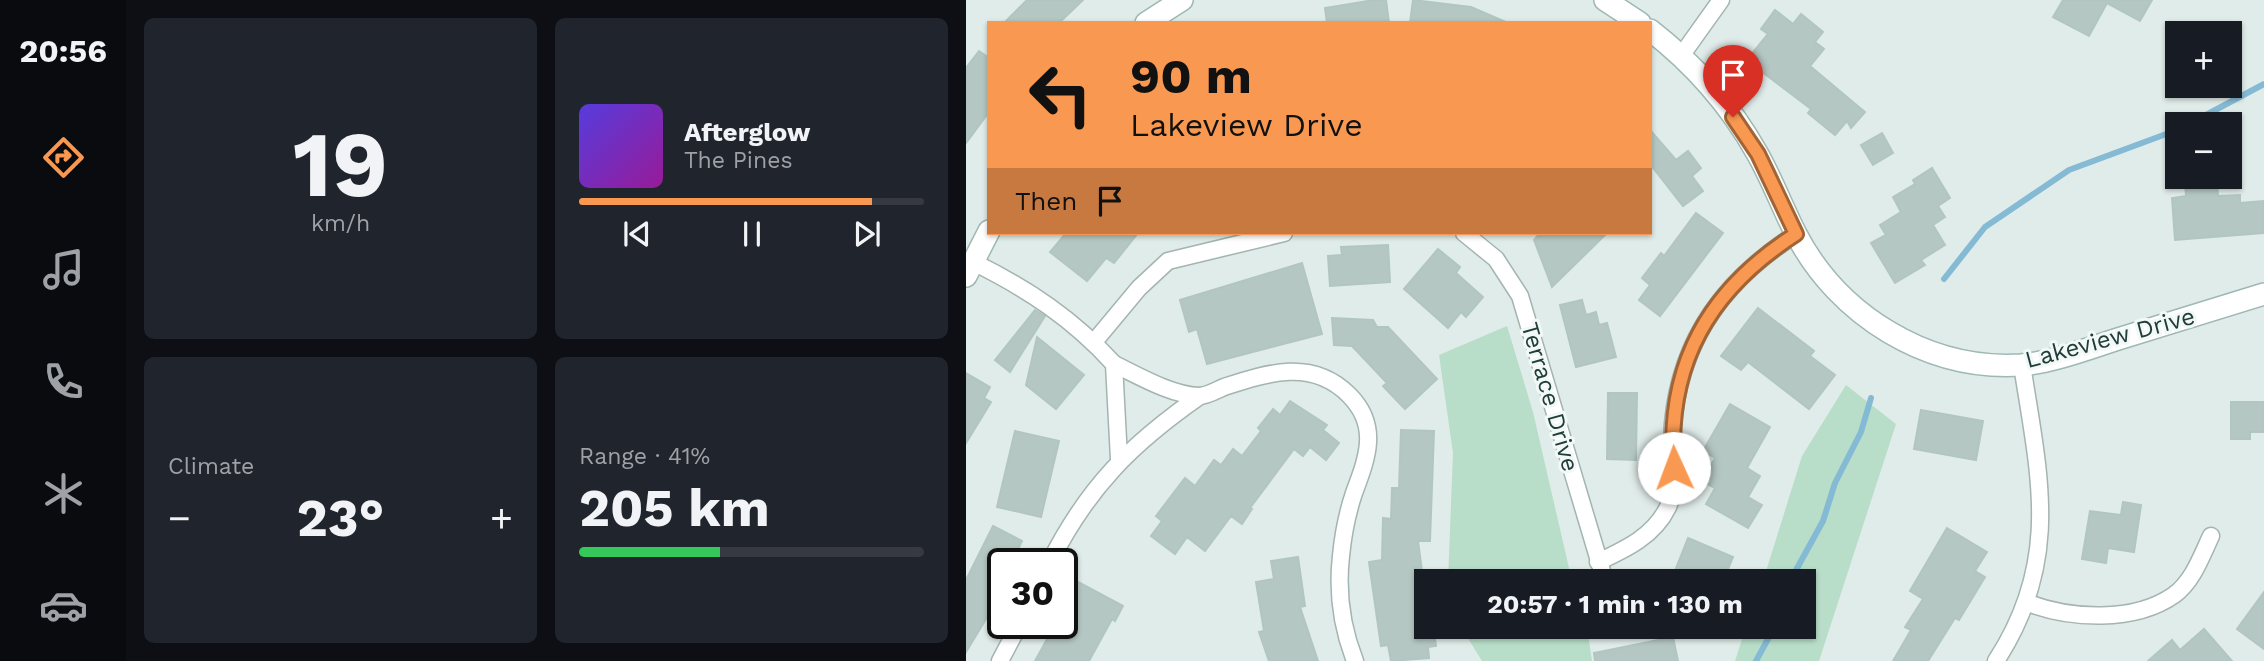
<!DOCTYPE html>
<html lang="en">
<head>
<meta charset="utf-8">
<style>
	:root { --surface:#171b24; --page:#20242c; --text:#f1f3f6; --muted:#9ea1a6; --line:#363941; --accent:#f99851 }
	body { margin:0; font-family:"Work Sans",sans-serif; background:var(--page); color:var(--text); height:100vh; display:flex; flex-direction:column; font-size:26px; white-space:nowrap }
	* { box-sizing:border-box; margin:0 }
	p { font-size:23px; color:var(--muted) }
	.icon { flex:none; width:38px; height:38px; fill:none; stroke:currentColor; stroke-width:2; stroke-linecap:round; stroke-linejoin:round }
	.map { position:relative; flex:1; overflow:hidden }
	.side { display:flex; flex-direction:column; gap:18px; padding:18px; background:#0d0f14; width:840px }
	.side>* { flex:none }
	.top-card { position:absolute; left:21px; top:21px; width:665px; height:214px; border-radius:0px; box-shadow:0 2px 5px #0004; background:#f99851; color:#111; overflow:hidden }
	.buttons { position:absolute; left:1199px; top:21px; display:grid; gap:14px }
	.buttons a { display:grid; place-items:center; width:77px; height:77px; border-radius:0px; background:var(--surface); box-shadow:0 2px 5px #0004; font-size:35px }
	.speed { position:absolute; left:21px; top:548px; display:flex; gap:14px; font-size:35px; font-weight:700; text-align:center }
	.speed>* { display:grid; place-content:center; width:91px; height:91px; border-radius:50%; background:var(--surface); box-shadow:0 2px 5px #0004; line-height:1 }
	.speed .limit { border:4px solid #111; border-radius:10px; background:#fff; color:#111 }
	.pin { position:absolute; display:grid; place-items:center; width:60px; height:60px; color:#fff; margin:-72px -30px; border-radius:50% 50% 50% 0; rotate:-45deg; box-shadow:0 0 7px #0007 }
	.pin .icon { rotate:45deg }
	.me { position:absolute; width:77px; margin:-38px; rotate:358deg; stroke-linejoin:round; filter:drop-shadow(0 0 5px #0008) }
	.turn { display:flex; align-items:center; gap:24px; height:147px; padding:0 28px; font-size:32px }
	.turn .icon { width:91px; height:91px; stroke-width:2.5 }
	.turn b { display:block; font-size:49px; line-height:60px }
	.then { display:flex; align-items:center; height:66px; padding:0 28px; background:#0003; gap:14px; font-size:26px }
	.big { font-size:52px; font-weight:700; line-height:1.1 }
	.side .card { flex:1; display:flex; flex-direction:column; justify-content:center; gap:10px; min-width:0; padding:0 24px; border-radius:10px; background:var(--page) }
	.side .dial { align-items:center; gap:0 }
	.dial b { font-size:91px; line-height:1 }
	.song { display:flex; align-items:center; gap:21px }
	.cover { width:84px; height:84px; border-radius:10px; background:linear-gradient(135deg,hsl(250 70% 55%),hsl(300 70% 35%)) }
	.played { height:7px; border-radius:4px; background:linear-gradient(90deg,var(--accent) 85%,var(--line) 85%) }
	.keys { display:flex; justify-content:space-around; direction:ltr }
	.heat { display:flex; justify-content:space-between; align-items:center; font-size:38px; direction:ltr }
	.charge { height:10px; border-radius:5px; background:linear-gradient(90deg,#34c759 41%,var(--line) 0) }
	.side .tiles { flex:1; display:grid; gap:18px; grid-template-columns:repeat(2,1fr) }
	.trip { position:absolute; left:448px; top:569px; width:402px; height:70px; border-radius:0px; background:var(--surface); box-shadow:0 2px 5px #0004; font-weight:700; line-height:70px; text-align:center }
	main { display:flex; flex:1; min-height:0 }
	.tab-bar { display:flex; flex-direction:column; width:126px; justify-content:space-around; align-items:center; background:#090b0e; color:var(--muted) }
	.tab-bar .icon { width:49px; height:49px }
	.tab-bar .active { color:var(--accent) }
	.tab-bar b { font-size:32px; color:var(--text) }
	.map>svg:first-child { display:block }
	.green { fill:#b8dec9 }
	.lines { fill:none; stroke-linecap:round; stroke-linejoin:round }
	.stream { stroke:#85bad4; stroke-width:6 }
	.building { fill:#b5c7c2; stroke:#b2c6c1; stroke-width:2 }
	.street-casing { stroke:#a3b4b1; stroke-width:19 }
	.secondary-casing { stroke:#9eb8b3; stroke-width:24 }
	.street { stroke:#fff; stroke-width:16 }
	.secondary { stroke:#fff; stroke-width:21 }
	.route-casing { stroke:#a26335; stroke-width:18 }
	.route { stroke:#f99851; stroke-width:12 }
	.labels { text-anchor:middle; stroke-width:6; stroke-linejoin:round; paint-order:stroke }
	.street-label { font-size:24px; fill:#203d3a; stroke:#f1f8f6 }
</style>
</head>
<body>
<main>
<nav class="tab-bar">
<b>20:56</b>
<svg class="icon active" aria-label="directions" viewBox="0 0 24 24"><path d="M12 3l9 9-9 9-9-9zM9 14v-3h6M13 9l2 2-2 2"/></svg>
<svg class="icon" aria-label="music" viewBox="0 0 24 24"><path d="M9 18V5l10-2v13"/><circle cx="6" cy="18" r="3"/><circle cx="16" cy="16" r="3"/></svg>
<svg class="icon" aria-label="phone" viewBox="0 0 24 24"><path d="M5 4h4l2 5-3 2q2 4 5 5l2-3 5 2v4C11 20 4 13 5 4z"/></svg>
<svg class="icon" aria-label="climate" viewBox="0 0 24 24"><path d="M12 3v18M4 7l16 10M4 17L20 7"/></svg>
<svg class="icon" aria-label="car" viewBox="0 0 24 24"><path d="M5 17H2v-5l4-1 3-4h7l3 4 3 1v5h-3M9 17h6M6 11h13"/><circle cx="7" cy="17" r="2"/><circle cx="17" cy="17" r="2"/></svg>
</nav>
<section class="side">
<div class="tiles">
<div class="card dial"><b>19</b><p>km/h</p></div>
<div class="card">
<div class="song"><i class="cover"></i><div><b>Afterglow</b><p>The Pines</p></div></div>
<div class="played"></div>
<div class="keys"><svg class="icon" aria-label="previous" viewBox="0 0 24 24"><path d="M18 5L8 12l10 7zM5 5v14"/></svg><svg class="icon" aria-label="pause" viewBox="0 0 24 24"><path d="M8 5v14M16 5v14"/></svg><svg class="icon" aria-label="next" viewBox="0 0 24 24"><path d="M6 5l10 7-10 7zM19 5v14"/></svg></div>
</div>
<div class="card"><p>Climate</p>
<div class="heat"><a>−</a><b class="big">23°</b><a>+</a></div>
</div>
<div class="card"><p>Range · 41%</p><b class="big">205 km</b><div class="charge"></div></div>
</div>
</section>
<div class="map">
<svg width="1298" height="661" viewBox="0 0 1298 661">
	<rect width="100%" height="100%" fill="#e0ece9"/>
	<g class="green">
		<polygon points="541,326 567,412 606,581 482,581 487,453 473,355"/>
		<polygon points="880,385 930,424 853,661 769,661 780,627 838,626 838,581 797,581 836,456"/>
		<polygon points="495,627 621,627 626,661 516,661"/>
	</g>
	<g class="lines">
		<g class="stream">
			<polyline points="1223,124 1298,84"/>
			<polyline points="978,279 1019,227 1103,170 1211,130"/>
			<polyline points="824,581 857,521 869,483 895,432 905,398"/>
			<polyline points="790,661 809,626"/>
		</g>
	</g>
	<g class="building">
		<polygon points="61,0 117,0 93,23 38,23"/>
		<polygon points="408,0 420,0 423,23 361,23 359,8"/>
		<polygon points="447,0 505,7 542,23 444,23"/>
		<polygon points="1097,0 1186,0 1174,21 1141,3 1123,36 1087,17"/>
		<polygon points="809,10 827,24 835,14 857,32 849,42 858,49 844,66 899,112 885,128 881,121 869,135 842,113 845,109 787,65 791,60 784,56 802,34 795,29"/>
		<polygon points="13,51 23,58 23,112 0,143 0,68"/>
		<polygon points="684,130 710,160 722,151 735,168 726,176 737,191 717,206 684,164"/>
		<polygon points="916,133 927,153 907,165 895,145"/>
		<polygon points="966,168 984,198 972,206 979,217 967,225 979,245 955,260 959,265 929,283 905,243 920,235 914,225 935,212 927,197 949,184 947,180"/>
		<polygon points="1251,181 1252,196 1274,195 1274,203 1298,201 1298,233 1209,240 1206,198 1220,196 1219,184"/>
		<polygon points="730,213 757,233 694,316 673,300 684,285 676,278 695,253 698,256"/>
		<polygon points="100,233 172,233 148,263 140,258 121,281 84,252"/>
		<polygon points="574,233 641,233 586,287 568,240"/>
		<polygon points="422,245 424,282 364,286 362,256 376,255 375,247"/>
		<polygon points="472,249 494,267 490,273 517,297 500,317 495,312 482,328 438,289"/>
		<polygon points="336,263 356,334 241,364 231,329 223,332 214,300"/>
		<polygon points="616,300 620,315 630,312 633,325 641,323 650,357 610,367 594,305"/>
		<polygon points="792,308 848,351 844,356 869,375 843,409 782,362 775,370 755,356"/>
		<polygon points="69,310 79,316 44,372 29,360"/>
		<polygon points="366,318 407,320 411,327 422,327 471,379 439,409 417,386 421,383 386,346 368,345"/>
		<polygon points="71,337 118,375 90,409 60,385"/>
		<polygon points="0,373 24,387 18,398 25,402 0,443"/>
		<polygon points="642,393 671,393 670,460 641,459"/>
		<polygon points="324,401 361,425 357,430 373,443 360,460 344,447 337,456 328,449 284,508 286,509 276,524 265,516 239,551 221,537 209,554 185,536 196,521 190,516 219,478 229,486 248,460 255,465 267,449 276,456 295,431 292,428 307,409 314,415"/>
		<polygon points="1265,402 1298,402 1298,432 1284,432 1284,439 1265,439"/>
		<polygon points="764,404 804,427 781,468 794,476 782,497 796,505 782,528 740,504 749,488 736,481 749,458 737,451"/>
		<polygon points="955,410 1017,421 1010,460 948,449"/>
		<polygon points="435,430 468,431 464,541 452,541 460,601 460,626 467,626 470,646 462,647 463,658 425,661 422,645 415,646 403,562 416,560 417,518 425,519 426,488 433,488"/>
		<polygon points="49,431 93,441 75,517 31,507"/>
		<polygon points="1157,502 1175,505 1168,552 1142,548 1140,563 1116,559 1124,511 1155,515"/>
		<polygon points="27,526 56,541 45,564 37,564 37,579 23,607 26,609 0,652 0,580"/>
		<polygon points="981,528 1021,552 1009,571 1019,577 993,620 989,618 962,661 927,661 945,630 939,627 957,599 944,591"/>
		<polygon points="722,538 767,557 757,581 720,581 707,576"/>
		<polygon points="332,557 339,606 334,607 352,661 303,661 293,632 298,631 290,582 308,579 305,561"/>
		<polygon points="112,582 157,606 149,621 146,619 123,661 69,661 90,623 96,623 96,611"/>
		<polygon points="1298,592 1298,649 1271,629"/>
		<polygon points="1238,629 1266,661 1182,661 1206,640 1214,650"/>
		<polygon points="707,637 712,661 629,661 628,653"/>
	</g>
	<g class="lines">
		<g class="street-casing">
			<g id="street">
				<polyline points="715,56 755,0"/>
				<polyline points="498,233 530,259 554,296 639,581"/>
				<path d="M 7,262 C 62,289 107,319 148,364 L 153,459"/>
				<polyline points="128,342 173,288 202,261 318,233"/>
				<path d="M 148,364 C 173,376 205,395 233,396 C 241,396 251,390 258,387 C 301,373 346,358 383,395 C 414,426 401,458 388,493 C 381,514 377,535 375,556 C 371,591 376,628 389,661"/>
				<path d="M 632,562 C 660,549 688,536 702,507 C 714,481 704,451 707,423 C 715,337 760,279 830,234"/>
				<path d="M 83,564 C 121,488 165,444 234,396"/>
				<path d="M 1062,603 C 1104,619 1168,623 1208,595 C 1227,581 1235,557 1245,536"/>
				<polyline points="34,661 54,623"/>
				<path d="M 1030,661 C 1096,560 1073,475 1056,365"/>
			</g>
		</g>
		<g class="secondary-casing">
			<g id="secondary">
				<polyline points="639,0 674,23"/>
				<polyline points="180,23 216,0"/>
				<path d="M 684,30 C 728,64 764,105 791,153 C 806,179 816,207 830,234 C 872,315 961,371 1055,365 C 1087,362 1121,349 1152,339 C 1200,324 1249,309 1298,294"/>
				<polyline points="0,276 23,231"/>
			</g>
		</g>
		<use href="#street" class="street"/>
		<use href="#secondary" class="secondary"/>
	</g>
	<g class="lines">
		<g class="route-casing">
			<path id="route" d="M 708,468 C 700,363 744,289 830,234 L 792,154 L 767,117"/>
		</g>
		<use href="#route" class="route"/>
	</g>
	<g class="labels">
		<g class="street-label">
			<text transform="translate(1144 338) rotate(-15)" y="8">Lakeview Drive</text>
			<text transform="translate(584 397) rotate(74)" y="8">Terrace Drive</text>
		</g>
	</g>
</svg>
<div class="buttons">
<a>+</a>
<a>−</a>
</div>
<div class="speed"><div class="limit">30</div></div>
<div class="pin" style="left:767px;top:117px;background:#d93025"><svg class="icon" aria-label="arrive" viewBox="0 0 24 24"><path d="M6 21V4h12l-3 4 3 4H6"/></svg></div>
<svg class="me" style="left:708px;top:468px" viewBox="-20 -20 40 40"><circle r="19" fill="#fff"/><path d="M0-13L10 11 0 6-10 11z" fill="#f99851"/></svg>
<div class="trip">20:57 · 1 min · 130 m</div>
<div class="top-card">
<div class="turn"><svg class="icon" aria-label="left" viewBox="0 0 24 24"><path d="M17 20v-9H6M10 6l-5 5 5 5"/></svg><div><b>90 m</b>Lakeview Drive</div></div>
<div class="then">Then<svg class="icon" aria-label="arrive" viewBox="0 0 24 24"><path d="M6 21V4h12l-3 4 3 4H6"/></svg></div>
</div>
</div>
</main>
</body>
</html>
